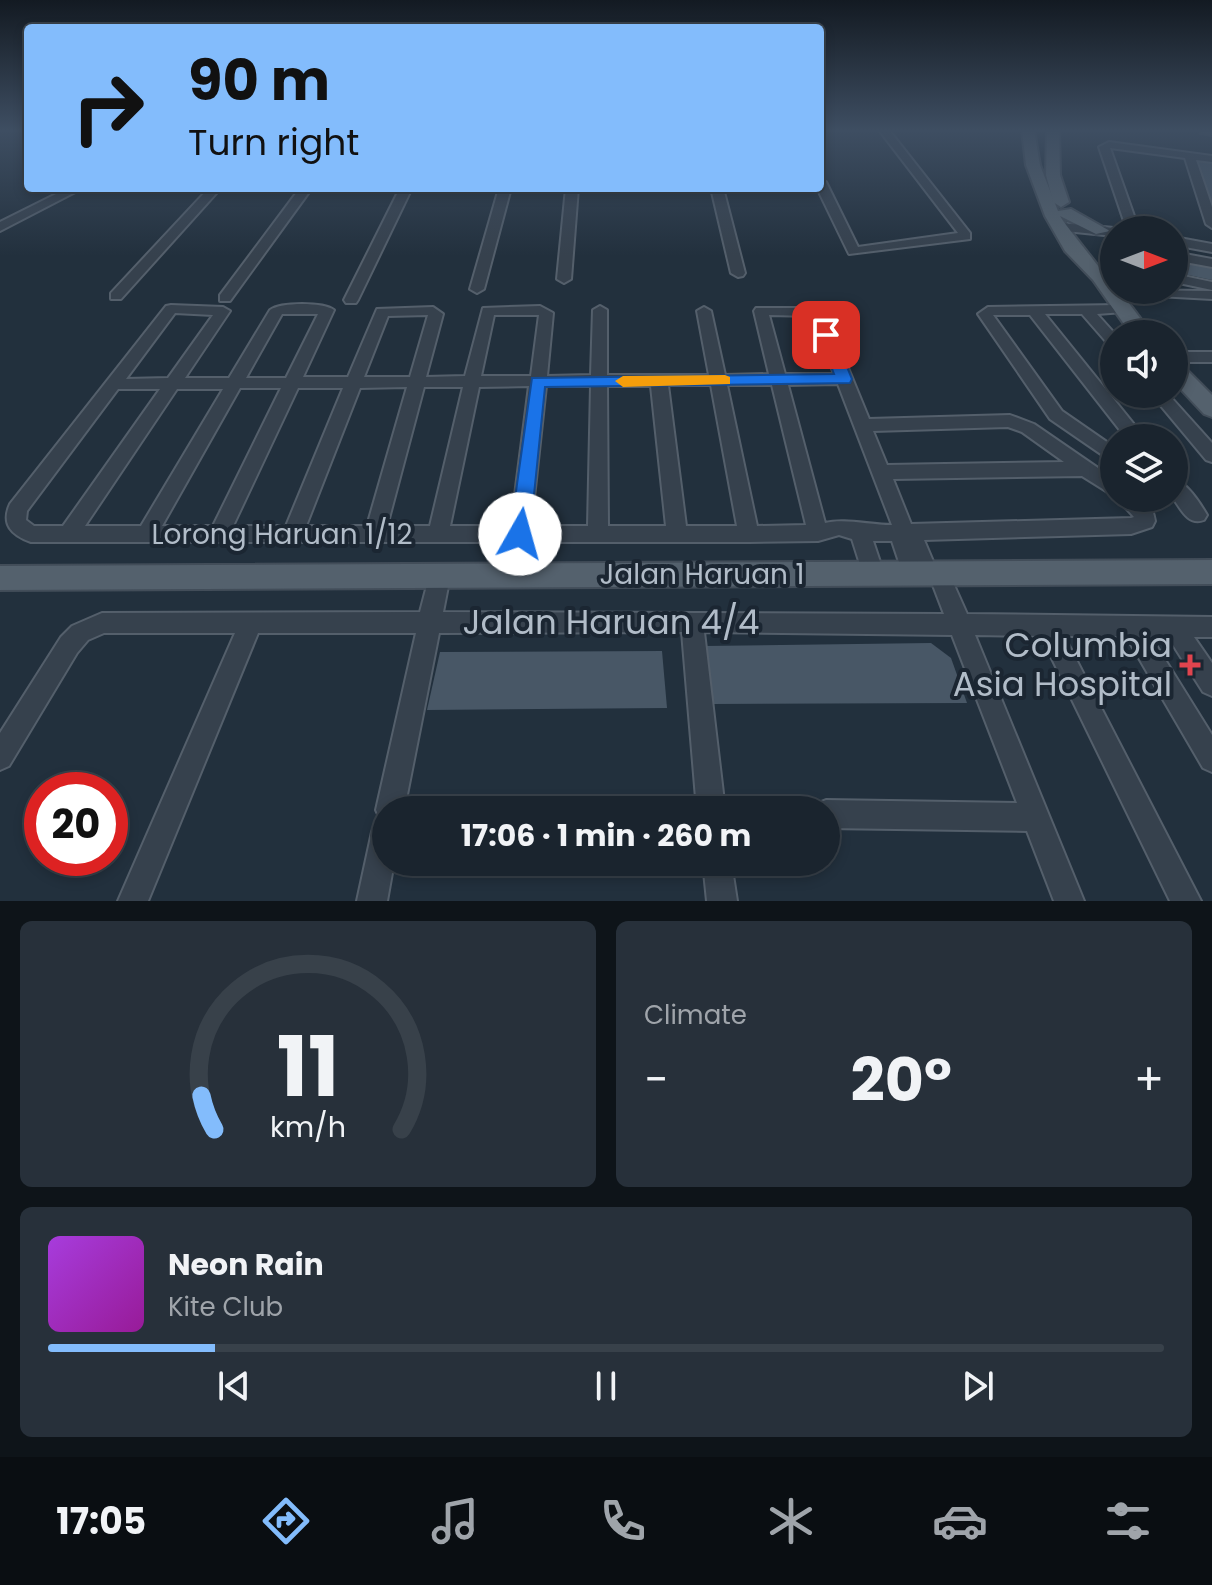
<!DOCTYPE html>
<html lang="en">
<head>
<meta charset="utf-8">
<style>
	:root { --surface:#1a242e; --page:#27303a; --text:#f1f3f6; --muted:#9fa4aa; --line:#38414a; --accent:#83bcfc }
	body { margin:0; font-family:Poppins,sans-serif; background:var(--page); color:var(--text); height:100vh; display:flex; flex-direction:column; font-size:30px; white-space:nowrap }
	* { box-sizing:border-box; margin:0 }
	p { font-size:26px; color:var(--muted) }
	.icon { flex:none; width:44px; height:44px; fill:none; stroke:currentColor; stroke-width:2; stroke-linecap:round; stroke-linejoin:round }
	.map { position:relative; height:901px; overflow:hidden }
	.panel { display:flex; flex-direction:column; gap:20px; padding:20px; background:#0e1419; flex:1 }
	.panel>* { flex:none }
	.banner { position:absolute; left:24px; top:24px; width:800px; height:168px; border-radius:8px; box-shadow:0 4px 12px #0003,0 0 0 2px var(--line); background:#83bcfc; color:#111; overflow:hidden }
	.needle { width:52px; rotate:90deg }
	.fabs { position:absolute; left:1100px; top:216px; display:grid; gap:16px }
	.fabs a { display:grid; place-items:center; width:88px; height:88px; border-radius:50%; background:var(--surface); box-shadow:0 4px 12px #0003,0 0 0 2px var(--line); font-size:40px }
	.speed { position:absolute; left:24px; top:772px; display:flex; gap:16px; font-size:40px; font-weight:700; text-align:center }
	.speed>* { display:grid; place-content:center; width:104px; height:104px; border-radius:50%; background:var(--surface); box-shadow:0 4px 12px #0003,0 0 0 2px var(--line); line-height:1 }
	.speed .limit { border:12px solid #d22; background:#fff; color:#111 }
	.pin { position:absolute; display:grid; place-items:center; width:68px; height:68px; color:#fff; margin:-34px; border-radius:16px; box-shadow:0 4px 12px #0006 }
	.me { position:absolute; width:88px; margin:-44px; rotate:7deg; stroke-linejoin:round; filter:drop-shadow(0 0 6px #0008) }
	.turn { display:flex; align-items:center; gap:28px; height:168px; padding:0 32px; font-size:36px }
	.turn .icon { width:104px; height:104px; stroke-width:2.5 }
	.turn b { display:block; font-size:56px; line-height:68px }
	.big { font-size:60px; font-weight:700; line-height:1.1 }
	.panel .card { flex:1; display:flex; flex-direction:column; justify-content:center; gap:12px; min-width:0; padding:0 28px; border-radius:12px; background:var(--page) }
	.panel .dial { align-items:center; gap:0 }
	.dial svg { height:208px; overflow:visible; fill:none; stroke:var(--line); stroke-width:7; stroke-linecap:round; text-anchor:middle }
	.dial text { fill:var(--text); stroke:none }
	.song { display:flex; align-items:center; gap:24px }
	.cover { width:96px; height:96px; border-radius:12px; background:linear-gradient(135deg,hsl(280 70% 55%),hsl(300 70% 35%)) }
	.played { height:8px; border-radius:4px; background:linear-gradient(90deg,var(--accent) 15%,var(--line) 15%) }
	.keys { display:flex; justify-content:space-around; direction:ltr }
	.heat { display:flex; justify-content:space-between; align-items:center; font-size:44px; direction:ltr }
	.panel .tiles { flex:1; display:grid; gap:20px; grid-template-columns:1fr 1fr }
	.card:last-child { grid-column:span 2 }
	.trip { position:absolute; left:372px; top:796px; width:468px; height:80px; border-radius:40px; background:var(--surface); box-shadow:0 4px 12px #0003,0 0 0 2px var(--line); font-weight:700; line-height:80px; text-align:center }
	.tab-bar { display:flex; height:128px; justify-content:space-around; align-items:center; background:#0a0e12; color:var(--muted) }
	.tab-bar .icon { width:56px; height:56px }
	.tab-bar .selected { color:var(--accent) }
	.tab-bar b { font-size:36px; color:var(--text) }
	.map>svg:first-child { display:block }
	.building { fill:#485766 }
	.lines { fill:none; stroke-linecap:round; stroke-linejoin:round }
	.minor-casing { stroke:#545f6b; stroke-width:4 }
	.major-casing { stroke:#424d59; stroke-width:4 }
	.minor { fill:#36414d; fill-rule:evenodd }
	.major { fill:#54616d; fill-rule:evenodd }
	.route { fill:#1a73e8; stroke:#114b97; stroke-width:2 }
	.slow { fill:#f59e0b }
	.health-dot { fill:#e0444e; stroke:#1b2632; stroke-width:3 }
	.labels { text-anchor:middle; stroke-width:8; stroke-linejoin:round; paint-order:stroke }
	.street-label { font-size:28px; fill:#b1bcc8; stroke:#1b2632 }
	.near-street-label { font-size:34px; fill:#b1bcc8; stroke:#1b2632 }
	.near-poi-label { font-size:34px; fill:#b1bcc8; stroke:#1b2632; text-anchor:end }
</style>
</head>
<body>
<div class="map">
<svg width="1212" height="901" viewBox="0 0 1212 901">
	<rect width="100%" height="100%" fill="#22303d"/>
	<g class="building">
		<polygon points="1192,160 1212,163 1212,212"/>
		<polygon points="1175,258 1212,265 1212,280 1179,273"/>
		<polygon points="931,643 951,658 967,703 711,704 704,646"/>
		<polygon points="662,651 667,708 427,710 440,652"/>
	</g>
	<g class="lines">
		<g class="minor-casing">
			<g id="minor">
				<polygon points="879,130 889,130 970,233 970,239 849,254 817,188 820,188 820,179 826,182 858,247 958,233"/>
				<polygon points="1109,142 1212,156 1212,162 1196,160 1212,207 1212,228 1206,224 1185,158 1110,148 1139,230 1127,230 1099,147"/>
				<polygon points="68,188 83,188 0,231 0,222"/>
				<polygon points="209,188 221,188 121,299 111,299 111,293"/>
				<polygon points="300,188 312,188 230,301 220,301 220,295"/>
				<polygon points="400,188 412,188 358,300 356,303 346,303 344,300"/>
				<polygon points="499,188 511,188 484,289 477,293 470,289"/>
				<polygon points="566,188 578,188 571,279 564,283 557,279"/>
				<polygon points="711,188 723,188 745,273 743,276 738,277 731,273"/>
				<polygon points="1060,223 1114,228 1119,230 1114,230 1114,236 1056,230 1056,224"/>
				<polygon points="1174,237 1212,244 1212,252 1174,245"/>
				<polygon points="1174,252 1212,259 1212,267 1174,260"/>
				<polygon points="1174,274 1212,282 1212,290 1174,282"/>
				<polygon points="1108,286 1114,286 1114,290 1212,291 1212,299 1103,293 1103,287"/>
				<path d="M 171,305 L 223,307 L 230,311 L 185,378 L 229,378 L 270,310 C 281,302 323,302 334,310 L 303,377 L 348,377 L 377,309 L 433,307 L 443,314 L 426,377 L 465,376 L 483,308 L 540,306 L 553,313 L 547,376 L 591,375 L 593,310 L 600,306 L 607,310 L 607,375 L 709,375 L 697,311 L 704,307 L 711,311 L 725,375 L 769,374 L 754,311 L 756,308 L 818,308 L 825,312 L 869,419 L 1010,415 L 1034,424 L 1114,479 L 1114,496 L 1082,476 L 893,479 L 911,524 L 1131,518 L 1134,517 L 1117,498 C 1139,498 1151,497 1155,521 L 1152,527 L 1131,534 L 924,540 L 935,566 L 946,567 L 967,614 L 1212,617 L 1212,637 L 1194,637 L 1212,663 L 1212,696 L 1203,692 L 1168,637 L 1151,637 L 1212,735 L 1212,772 L 1203,768 L 1126,636 L 1064,636 L 1201,901 L 1170,901 L 1041,636 L 975,635 L 1084,901 L 1054,901 L 1027,831 L 826,828 L 826,810 L 814,810 L 816,804 L 826,800 L 1017,803 L 952,635 L 704,632 L 725,810 L 697,810 L 682,632 L 439,633 L 404,810 L 386,810 L 386,862 L 394,862 L 387,901 L 357,901 L 372,832 L 376,822 L 381,820 L 376,810 L 416,633 L 258,633 L 148,901 L 118,901 L 235,633 L 104,633 L 88,640 L 77,653 L 9,766 L 0,770 L 0,733 L 61,637 L 72,626 L 102,613 L 420,612 L 431,570 L 439,567 L 447,570 L 450,576 L 443,612 L 944,614 L 931,580 L 913,583 L 905,580 L 892,541 L 873,541 L 884,574 L 881,580 L 873,583 L 865,580 L 852,539 L 839,535 L 818,541 L 749,542 L 31,542 C 11,535 1,524 10,504 L 166,306 ZM 175,313 L 213,315 L 168,378 L 126,379 ZM 282,314 L 318,314 L 286,378 L 246,378 ZM 428,315 L 410,377 L 364,377 L 388,316 ZM 494,315 L 539,315 L 531,376 L 481,376 ZM 769,315 L 812,316 L 834,374 L 785,374 ZM 838,384 L 892,525 C 870,525 844,518 825,523 L 788,385 ZM 668,385 L 711,385 L 737,526 L 686,526 ZM 727,385 L 772,385 L 806,525 L 757,526 ZM 529,386 L 511,526 L 450,526 L 479,387 ZM 546,386 L 591,386 L 588,526 L 531,526 ZM 607,386 L 651,386 L 666,526 L 608,526 ZM 407,387 L 367,526 L 306,526 L 360,388 ZM 424,387 L 463,387 L 430,526 L 387,526 ZM 240,388 L 281,388 L 213,526 L 162,526 ZM 298,388 L 343,388 L 286,526 L 233,526 ZM 118,389 L 160,389 L 63,526 L 34,526 L 26,520 L 27,511 ZM 177,389 L 223,389 L 141,526 L 85,526 ZM 1008,427 L 1022,432 L 1064,462 L 887,465 L 873,431 Z"/>
				<polygon points="1119,305 1124,306 1124,312 1097,314 1115,334 1114,347 1109,345 1082,314 1045,314 1145,438 1126,438 1030,315 993,315 1062,411 1114,447 1114,463 1050,419 978,314 988,307"/>
				<rect x="1174" y="352" width="38" height="10"/>
				<polygon points="1151,394 1168,394 1212,443 1212,462 1206,460"/>
				<path d="M 1174,479 C 1187,483 1200,503 1207,515 L 1204,520 C 1188,526 1181,509 1173,498 Z"/>
				<polygon points="703,862 731,862 737,901 707,901"/>
			</g>
		</g>
		<g class="major-casing">
			<g id="major">
				<path d="M 1022,130 L 1034,130 L 1040,165 L 1058,211 L 1071,209 L 1110,231 L 1096,234 L 1060,216 C 1069,231 1114,283 1114,290 L 1119,290 L 1152,334 L 1131,334 L 1093,280 L 1065,251 L 1045,216 L 1026,165 Z"/>
				<polygon points="1047,130 1059,130 1060,175 1069,202 1061,207 1053,202 1046,175"/>
				<polygon points="1200,130 1212,130 1212,135 1201,133"/>
				<polygon points="1174,362 1181,364 1212,395 1212,417 1204,414 1174,382"/>
				<polygon points="1212,560 1212,584 0,590 0,566"/>
			</g>
		</g>
		<use href="#minor" class="minor"/>
		<use href="#major" class="major"/>
	</g>
	<linearGradient id="sky" x2="0" y2="1"><stop stop-color="#131a22"/><stop offset="0.51" stop-color="#3e4e62"/><stop offset="1" stop-color="#3e4e62" stop-opacity="0"/></linearGradient>
	<rect width="1212" height="256" fill="url(#sky)"/>
	<polygon class="route" points="826,330 834,335 852,379 850,383 545,387 530,534 520,542 513,540 510,534 532,378 834,374 819,335"/>
	<polygon class="slow" points="725,375 730,377 730,384 623,387 615,381 623,376"/>
	<path class="health-dot" d="M1186 653h8v8h8v8h-8v8h-8v-8h-8v-8h8z"/>
	<g class="labels">
		<g class="street-label">
			<text x="282" y="544">Lorong Haruan 1/12</text>
			<text x="702" y="584">Jalan Haruan 1</text>
		</g>
		<g class="near-street-label">
			<text x="611" y="634">Jalan Haruan 4/4</text>
		</g>
		<g class="near-poi-label">
			<text x="1172" y="657">Columbia<tspan x="1172" dy="39">Asia Hospital</tspan></text>
		</g>
	</g>
</svg>
<div class="fabs">
<a><svg class="needle" viewBox="-14 -14 28 28"><path d="M0-13l5 13h-10z" fill="#e53935"/><path d="M0 13l5-13h-10z" fill="#9fa4aa"/></svg></a>
<a><svg class="icon" aria-label="sound" viewBox="0 0 24 24"><path d="M4 9h4l5-4v14l-5-4H4zM17 9q2 3 0 6"/></svg></a>
<a><svg class="icon" aria-label="layers" viewBox="0 0 24 24"><path d="M12 4l9 5-9 5-9-5zM3 14l9 5 9-5"/></svg></a>
</div>
<div class="speed"><div class="limit">20</div></div>
<div class="pin" style="left:826px;top:335px;background:#d93025"><svg class="icon" aria-label="arrive" viewBox="0 0 24 24"><path d="M6 21V4h12l-3 4 3 4H6"/></svg></div>
<svg class="me" style="left:520px;top:534px" viewBox="-20 -20 40 40"><circle r="19" fill="#fff"/><path d="M0-13L10 11 0 6-10 11z" fill="#1a73e8"/></svg>
<div class="trip">17:06 · 1 min · 260 m</div>
<div class="banner">
<div class="turn"><svg class="icon" aria-label="right" viewBox="0 0 24 24"><path d="M7 20v-9h11M14 6l5 5-5 5"/></svg><div><b>90 m</b>Turn right</div></div>
</div>
</div>
<section class="panel">
<div class="tiles">
<div class="card dial"><svg viewBox="0 0 100 80">
<path d="M14 69A42 42 0 1 1 86 69"/>
<path d="M14 69A42 42 0 0 1 9 56" stroke="#83bcfc"/>
<text x="50" y="56" font-size="32" font-weight="700">11</text>
<text x="50" y="72" font-size="11">km/h</text>
</svg></div>
<div class="card"><p>Climate</p>
<div class="heat"><a>−</a><b class="big">20°</b><a>+</a></div>
</div>
<div class="card">
<div class="song"><i class="cover"></i><div><b>Neon Rain</b><p>Kite Club</p></div></div>
<div class="played"></div>
<div class="keys"><svg class="icon" aria-label="previous" viewBox="0 0 24 24"><path d="M18 5L8 12l10 7zM5 5v14"/></svg><svg class="icon" aria-label="pause" viewBox="0 0 24 24"><path d="M8 5v14M16 5v14"/></svg><svg class="icon" aria-label="next" viewBox="0 0 24 24"><path d="M6 5l10 7-10 7zM19 5v14"/></svg></div>
</div>
</div>
</section>
<nav class="tab-bar">
<b>17:05</b>
<svg class="icon selected" aria-label="directions" viewBox="0 0 24 24"><path d="M12 3l9 9-9 9-9-9zM9 14v-3h6M13 9l2 2-2 2"/></svg>
<svg class="icon" aria-label="music" viewBox="0 0 24 24"><path d="M9 18V5l10-2v13"/><circle cx="6" cy="18" r="3"/><circle cx="16" cy="16" r="3"/></svg>
<svg class="icon" aria-label="phone" viewBox="0 0 24 24"><path d="M5 4h4l2 5-3 2q2 4 5 5l2-3 5 2v4C11 20 4 13 5 4z"/></svg>
<svg class="icon" aria-label="climate" viewBox="0 0 24 24"><path d="M12 3v18M4 7l16 10M4 17L20 7"/></svg>
<svg class="icon" aria-label="car" viewBox="0 0 24 24"><path d="M5 17H2v-5l4-1 3-4h7l3 4 3 1v5h-3M9 17h6M6 11h13"/><circle cx="7" cy="17" r="2"/><circle cx="17" cy="17" r="2"/></svg>
<svg class="icon" aria-label="filters" viewBox="0 0 24 24"><path d="M4 7h16M4 17h16"/><circle cx="9" cy="7" r="2"/><circle cx="15" cy="17" r="2"/></svg>
</nav>
</body>
</html>
